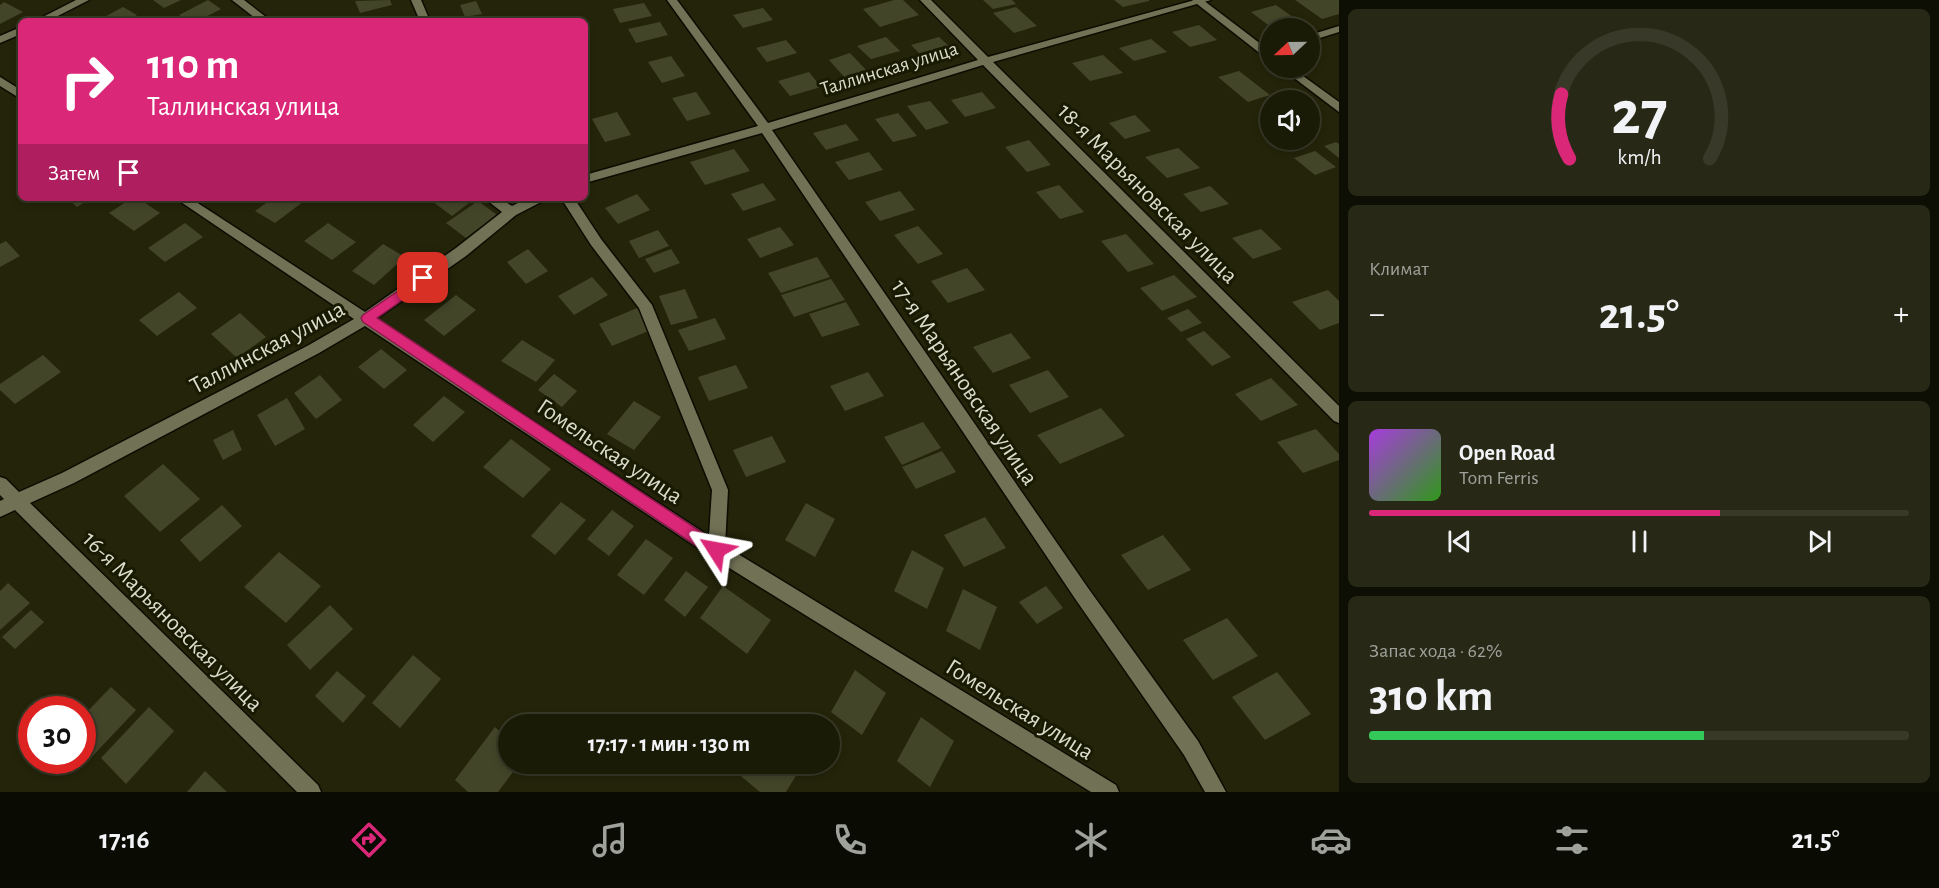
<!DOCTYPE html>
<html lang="ru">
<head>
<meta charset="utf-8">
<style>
	:root { --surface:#1a1b07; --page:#272815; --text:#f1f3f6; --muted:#9fa19b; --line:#383928; --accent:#db2777 }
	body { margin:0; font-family:"Alegreya Sans",sans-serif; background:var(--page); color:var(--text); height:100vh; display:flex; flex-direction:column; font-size:22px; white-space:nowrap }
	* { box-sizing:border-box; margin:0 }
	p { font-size:20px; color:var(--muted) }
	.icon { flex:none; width:33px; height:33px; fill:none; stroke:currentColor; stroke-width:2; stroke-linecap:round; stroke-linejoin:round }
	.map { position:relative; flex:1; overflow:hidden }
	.drawer { display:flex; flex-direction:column; gap:9px; padding:9px; background:#0e0f04; width:600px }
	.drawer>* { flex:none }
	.top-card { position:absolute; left:18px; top:18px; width:570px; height:183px; border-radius:9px; box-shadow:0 3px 9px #0003,0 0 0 2px var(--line); background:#db2777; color:#fff; overflow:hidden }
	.needle { width:39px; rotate:248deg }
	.buttons { position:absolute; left:1260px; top:18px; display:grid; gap:12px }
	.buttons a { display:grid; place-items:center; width:60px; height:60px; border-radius:50%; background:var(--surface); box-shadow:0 3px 9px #0003,0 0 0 2px var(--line); font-size:30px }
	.speed { position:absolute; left:18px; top:696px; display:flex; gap:12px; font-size:30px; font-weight:700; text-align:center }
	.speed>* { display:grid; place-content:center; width:78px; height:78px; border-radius:50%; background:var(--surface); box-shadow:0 3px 9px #0003,0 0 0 2px var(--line); line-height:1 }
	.speed .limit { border:9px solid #d22; background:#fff; color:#111 }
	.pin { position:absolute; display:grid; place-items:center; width:51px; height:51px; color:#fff; margin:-26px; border-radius:12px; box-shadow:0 3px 9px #0006 }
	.me { position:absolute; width:66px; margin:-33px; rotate:304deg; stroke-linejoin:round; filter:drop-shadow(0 0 4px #0008) }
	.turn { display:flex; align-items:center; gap:21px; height:126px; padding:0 30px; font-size:27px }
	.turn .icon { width:78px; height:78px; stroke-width:2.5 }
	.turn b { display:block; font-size:42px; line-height:51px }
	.then { display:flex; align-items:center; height:57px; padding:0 30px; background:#0003; gap:12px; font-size:22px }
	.big { font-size:45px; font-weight:600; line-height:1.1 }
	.drawer .card { flex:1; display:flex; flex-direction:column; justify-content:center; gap:9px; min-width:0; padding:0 21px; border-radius:9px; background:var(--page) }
	.drawer .dial { align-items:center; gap:0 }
	.dial svg { height:156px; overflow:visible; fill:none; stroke:var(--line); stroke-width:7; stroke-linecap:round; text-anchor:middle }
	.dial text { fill:var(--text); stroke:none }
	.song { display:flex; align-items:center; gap:18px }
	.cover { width:72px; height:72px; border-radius:9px; background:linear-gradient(135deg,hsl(280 70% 55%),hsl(110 70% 35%)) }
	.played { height:6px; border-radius:3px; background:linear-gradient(90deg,var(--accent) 65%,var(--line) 65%) }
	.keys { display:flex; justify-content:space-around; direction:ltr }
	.heat { display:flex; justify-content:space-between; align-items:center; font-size:33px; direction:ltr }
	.charge { height:9px; border-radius:4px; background:linear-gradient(90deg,#34c759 62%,var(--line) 0) }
	.trip { position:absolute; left:498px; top:714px; width:342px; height:60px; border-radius:30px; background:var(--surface); box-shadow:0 3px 9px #0003,0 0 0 2px var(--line); font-weight:600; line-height:60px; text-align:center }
	.menu { display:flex; height:96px; justify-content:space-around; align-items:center; background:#0a0b03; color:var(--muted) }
	.menu .icon { width:42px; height:42px }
	.menu .current { color:var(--accent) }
	.menu b { font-size:27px; color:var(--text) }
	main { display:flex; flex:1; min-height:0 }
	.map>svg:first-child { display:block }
	.building { fill:#434529 }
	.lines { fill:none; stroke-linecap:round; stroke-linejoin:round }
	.service-casing { stroke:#0c0c00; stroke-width:3 }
	.minor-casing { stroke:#0c0c00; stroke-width:3 }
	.tertiary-casing { stroke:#0c0c00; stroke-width:3 }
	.service { fill:#717255; fill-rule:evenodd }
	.minor { fill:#717255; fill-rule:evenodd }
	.tertiary { fill:#717255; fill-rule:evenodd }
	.route { fill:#db2777; stroke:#8e194d; stroke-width:1.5 }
	.labels { text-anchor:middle; stroke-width:6; stroke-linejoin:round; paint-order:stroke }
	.far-street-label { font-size:20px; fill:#dbdccc; stroke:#191a02 }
	.street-label { font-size:24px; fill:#dbdccc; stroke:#191a02 }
</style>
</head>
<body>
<main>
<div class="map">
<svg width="1339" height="792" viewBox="0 0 1339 792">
	<rect width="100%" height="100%" fill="#232409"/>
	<g class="building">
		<polygon points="153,0 181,0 164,8"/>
		<polygon points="208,0 221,9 198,21 187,21 179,15"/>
		<polygon points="390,0 392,5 360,13 355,1"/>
		<polygon points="894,0 903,0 919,15 880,27 863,9"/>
		<polygon points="983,0 1012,0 1016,4 993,9"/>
		<polygon points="1114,0 1149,0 1149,1 1123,7"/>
		<polygon points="1295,0 1339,0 1339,14 1322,19"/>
		<polygon points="476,1 482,14 465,17 460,5"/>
		<polygon points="4,2 23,12 0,24 0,5"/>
		<polygon points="644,3 652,16 620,23 613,9"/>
		<polygon points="1276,5 1297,20 1272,28 1251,12"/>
		<polygon points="123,7 137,15 126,21 97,21"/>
		<polygon points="1016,7 1037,26 1014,33 993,13"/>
		<polygon points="763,8 773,20 743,28 733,15"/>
		<polygon points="660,22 668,35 636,43 628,29"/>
		<polygon points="1199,25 1217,40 1190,47 1172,32"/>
		<polygon points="886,37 900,51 871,59 857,46"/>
		<polygon points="939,37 954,51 925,59 911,45"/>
		<polygon points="1151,39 1167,52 1134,61 1119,48"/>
		<polygon points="786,40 797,53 767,62 756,48"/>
		<polygon points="850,53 869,73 847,80 829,60"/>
		<polygon points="1103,55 1123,73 1090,81 1072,63"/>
		<polygon points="671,56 685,76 662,83 648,62"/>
		<polygon points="1239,71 1270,95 1248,102 1218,77"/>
		<polygon points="809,72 821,87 790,96 778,81"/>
		<polygon points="696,92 711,114 687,121 672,98"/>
		<polygon points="982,92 996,108 965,117 951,100"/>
		<polygon points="930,101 949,123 926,130 907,106"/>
		<polygon points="617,112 631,135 605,142 592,119"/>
		<polygon points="898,113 917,136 893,142 875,119"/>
		<polygon points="1135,115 1151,131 1125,139 1109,123"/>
		<polygon points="846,124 859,140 826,150 813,133"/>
		<polygon points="1029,140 1051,165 1027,172 1005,147"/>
		<polygon points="1336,142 1339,144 1339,158 1324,146"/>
		<polygon points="1178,148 1200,168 1167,178 1145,157"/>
		<polygon points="734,149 750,171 705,185 690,162"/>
		<polygon points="1315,151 1336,167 1315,175 1294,158"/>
		<polygon points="869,152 883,170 849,180 835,162"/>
		<polygon points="763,183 776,200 743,211 731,194"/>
		<polygon points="1059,185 1084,212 1060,219 1036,192"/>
		<polygon points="1210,186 1229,204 1201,212 1183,194"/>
		<polygon points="900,191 915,210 880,221 865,202"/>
		<polygon points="637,194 650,210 618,224 605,208"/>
		<polygon points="67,198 91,198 77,207"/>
		<polygon points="132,198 138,198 160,213 134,231 109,213"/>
		<polygon points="273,198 308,198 275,223 255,211"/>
		<polygon points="428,198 472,198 474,199 452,216"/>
		<polygon points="478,201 497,215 466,238 446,223"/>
		<polygon points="185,223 203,237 165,262 148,248"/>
		<polygon points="328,223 356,242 332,260 304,241"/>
		<polygon points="918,226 943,254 918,264 894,235"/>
		<polygon points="780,227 794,245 760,258 747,239"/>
		<polygon points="1261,229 1282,249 1253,259 1232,238"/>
		<polygon points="658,230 669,246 639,258 629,241"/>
		<polygon points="1126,234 1154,264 1128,272 1101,241"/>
		<polygon points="6,241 20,256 0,267 0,244"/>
		<polygon points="383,244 405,257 374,285 352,271"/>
		<polygon points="528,249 548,271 526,284 507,262"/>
		<polygon points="671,249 680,263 654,273 645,259"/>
		<polygon points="817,257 830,277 781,293 768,273"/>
		<polygon points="967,268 985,290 948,303 931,281"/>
		<polygon points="1174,275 1197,297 1162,311 1140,288"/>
		<polygon points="592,277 608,295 574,315 558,296"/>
		<polygon points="831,279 845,300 794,317 781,295"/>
		<polygon points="685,289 698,318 671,325 659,296"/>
		<polygon points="1328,290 1339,301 1339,323 1320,330 1292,302"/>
		<polygon points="179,292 197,308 157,336 139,320"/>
		<polygon points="456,295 476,310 444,336 424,320"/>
		<polygon points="846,302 860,325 822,337 809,314"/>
		<polygon points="637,308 651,330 612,346 599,324"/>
		<polygon points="1188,309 1202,323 1181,332 1167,318"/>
		<polygon points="240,313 266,337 237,358 211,334"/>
		<polygon points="715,318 726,339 689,351 678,330"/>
		<polygon points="1204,331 1231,357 1212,366 1186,339"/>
		<polygon points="1011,333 1031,358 993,373 973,347"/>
		<polygon points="522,340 555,360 536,382 501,361"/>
		<polygon points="381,349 407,370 384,389 358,367"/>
		<polygon points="43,355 61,372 15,404 0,390 0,384"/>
		<polygon points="736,365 748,388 709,401 698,377"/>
		<polygon points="1048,370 1069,397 1030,413 1009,385"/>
		<polygon points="868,372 884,396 845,411 830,386"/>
		<polygon points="554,374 577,391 562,407 538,390"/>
		<polygon points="320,375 342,400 316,419 294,393"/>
		<polygon points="1271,378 1298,405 1261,421 1235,394"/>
		<polygon points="444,396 465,412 433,442 413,425"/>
		<polygon points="287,398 305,429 275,446 257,415"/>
		<polygon points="634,401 661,417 634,450 607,434"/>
		<polygon points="1101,408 1125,436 1060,464 1037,435"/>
		<polygon points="923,422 941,448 902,465 884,437"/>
		<polygon points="1316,429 1339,454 1339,460 1303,473 1277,442"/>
		<polygon points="233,430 242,450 223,460 213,440"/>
		<polygon points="772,436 786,462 746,477 733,450"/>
		<polygon points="511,439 551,469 523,498 483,467"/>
		<polygon points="942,451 956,472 916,489 902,467"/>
		<polygon points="163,464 200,499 160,532 124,496"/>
		<polygon points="561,502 586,520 555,555 531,536"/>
		<polygon points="806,503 835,519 815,557 785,540"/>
		<polygon points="222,505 242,526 200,562 180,540"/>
		<polygon points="612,510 634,526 609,556 587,539"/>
		<polygon points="985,517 1006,548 964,567 944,535"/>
		<polygon points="1163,535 1191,570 1148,590 1121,555"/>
		<polygon points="646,539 673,558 644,595 617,575"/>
		<polygon points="912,550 944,568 927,609 894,591"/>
		<polygon points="279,552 321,586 286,623 244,587"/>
		<polygon points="686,571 708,587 685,617 664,600"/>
		<polygon points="8,583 30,603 0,630 0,591"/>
		<polygon points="723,586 771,620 747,654 700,618"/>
		<polygon points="1046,586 1063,608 1037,624 1019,602"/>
		<polygon points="963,589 997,607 980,650 946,631"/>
		<polygon points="330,605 353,629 310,670 287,645"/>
		<polygon points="31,610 44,622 15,649 2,637"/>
		<polygon points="1227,618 1258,656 1213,680 1183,640"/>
		<polygon points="413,655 441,679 400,728 372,703"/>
		<polygon points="855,670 886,693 862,735 831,712"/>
		<polygon points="337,671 366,696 343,723 315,696"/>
		<polygon points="1277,672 1311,714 1265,740 1232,697"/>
		<polygon points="111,687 136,710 87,762 82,757 82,717"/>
		<polygon points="149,707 174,731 126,784 101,758"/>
		<polygon points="773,715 785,724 767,724"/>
		<polygon points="921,717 954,741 930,787 897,761"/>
		<polygon points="495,727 508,739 508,764 519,764 498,792 468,792 455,780"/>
		<polygon points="743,764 803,764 786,792 760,792 737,773"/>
		<polygon points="205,771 227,792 187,792"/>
	</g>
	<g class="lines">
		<g class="service-casing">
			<polygon id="service" points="1339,26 1339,32 1310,41 1310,35"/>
		</g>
		<g class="minor-casing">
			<g id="minor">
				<polygon points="76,0 89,0 48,21 35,21"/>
				<polygon points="232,0 244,0 271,21 259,21"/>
				<polygon points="411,0 421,0 430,21 420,21"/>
				<polygon points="667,0 677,0 768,123 978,60 920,0 931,0 988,57 1195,0 1211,0 993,62 1339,406 1339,423 1334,421 983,65 772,130 1088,588 1198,741 1226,792 1205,792 1184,755 1076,600 762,133 585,183 585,175 758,126"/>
				<polygon points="21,27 21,34 0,43 0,36"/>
				<polygon points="0,77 21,90 21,99 0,86"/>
				<polygon points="175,198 190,198 365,312 456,248 502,212 484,198 499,198 512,206 528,198 545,198 543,201 516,215 466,256 376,319 709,536 712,490 639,308 591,245 561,198 574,198 601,239 652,305 728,490 725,546 1116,785 1119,792 1091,792 710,556 365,326 319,353 74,483 30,503 318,785 321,792 297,792 15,510 0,517 0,501 4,499 0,495 0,477 6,479 19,492 62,473 309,345 354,319"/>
			</g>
		</g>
		<g class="tertiary-casing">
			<g id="tertiary">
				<polygon points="1192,0 1203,0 1270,51 1270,59 1266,58"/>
				<polygon points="1281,68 1292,68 1339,102 1339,112"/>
			</g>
		</g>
		<use href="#service" class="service"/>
		<use href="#minor" class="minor"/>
		<use href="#tertiary" class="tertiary"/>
	</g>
	<polygon class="route" points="423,274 430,278 428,282 377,318 721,545 723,550 721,555 716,557 710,555 363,322 361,318 363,315"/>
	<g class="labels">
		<g class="far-street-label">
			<text transform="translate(889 68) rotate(-17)" y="7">Таллинская улица</text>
		</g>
		<g class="street-label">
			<text transform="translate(1148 193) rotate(45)" y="8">18-я Марьяновская улица</text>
			<text transform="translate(267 347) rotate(-28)" y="8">Таллинская улица</text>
			<text transform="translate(965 382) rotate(56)" y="8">17-я Марьяновская улица</text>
			<text transform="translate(610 451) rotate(34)" y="8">Гомельская улица</text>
			<text transform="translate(173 621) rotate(45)" y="8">16-я Марьяновская улица</text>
			<text transform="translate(1020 709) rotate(32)" y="8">Гомельская улица</text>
		</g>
	</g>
</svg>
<div class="buttons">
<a><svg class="needle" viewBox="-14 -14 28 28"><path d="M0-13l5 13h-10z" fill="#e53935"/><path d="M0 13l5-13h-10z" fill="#9fa19b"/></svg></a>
<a><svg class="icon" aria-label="sound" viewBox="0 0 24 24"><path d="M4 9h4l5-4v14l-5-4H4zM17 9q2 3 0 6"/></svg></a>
</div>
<div class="speed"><div class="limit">30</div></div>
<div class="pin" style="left:423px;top:278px;background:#d93025"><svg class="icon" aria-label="arrive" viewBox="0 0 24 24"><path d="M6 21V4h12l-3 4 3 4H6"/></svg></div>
<svg class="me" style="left:716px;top:550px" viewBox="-20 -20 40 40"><path d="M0-17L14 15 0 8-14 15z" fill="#db2777" stroke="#fff" stroke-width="4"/></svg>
<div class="trip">17:17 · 1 мин · 130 m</div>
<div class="top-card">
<div class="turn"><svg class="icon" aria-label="right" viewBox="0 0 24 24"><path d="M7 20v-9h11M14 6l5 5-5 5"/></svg><div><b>110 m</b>Таллинская улица</div></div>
<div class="then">Затем<svg class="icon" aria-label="arrive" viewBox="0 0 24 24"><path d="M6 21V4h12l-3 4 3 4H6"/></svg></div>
</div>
</div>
<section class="drawer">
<div class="card dial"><svg viewBox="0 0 100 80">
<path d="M14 69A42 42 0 1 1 86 69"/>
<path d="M14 69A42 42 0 0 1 10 36" stroke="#db2777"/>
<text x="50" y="56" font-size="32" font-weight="700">27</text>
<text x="50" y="72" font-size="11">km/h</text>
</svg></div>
<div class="card"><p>Климат</p>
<div class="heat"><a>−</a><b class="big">21.5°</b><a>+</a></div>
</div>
<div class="card">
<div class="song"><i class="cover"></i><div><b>Open Road</b><p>Tom Ferris</p></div></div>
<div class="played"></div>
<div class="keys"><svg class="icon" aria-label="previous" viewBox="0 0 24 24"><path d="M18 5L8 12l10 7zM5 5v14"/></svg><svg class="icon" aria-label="pause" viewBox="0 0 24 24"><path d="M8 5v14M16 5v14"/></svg><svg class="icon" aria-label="next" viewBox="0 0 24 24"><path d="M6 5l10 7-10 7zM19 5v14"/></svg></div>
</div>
<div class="card"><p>Запас хода · 62%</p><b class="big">310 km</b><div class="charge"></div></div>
</section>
</main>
<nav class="menu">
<b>17:16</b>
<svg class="icon current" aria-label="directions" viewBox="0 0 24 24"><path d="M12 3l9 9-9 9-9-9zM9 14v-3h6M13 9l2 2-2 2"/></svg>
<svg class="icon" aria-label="music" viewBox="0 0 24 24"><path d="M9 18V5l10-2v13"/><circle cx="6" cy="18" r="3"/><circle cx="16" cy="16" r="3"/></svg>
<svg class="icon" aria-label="phone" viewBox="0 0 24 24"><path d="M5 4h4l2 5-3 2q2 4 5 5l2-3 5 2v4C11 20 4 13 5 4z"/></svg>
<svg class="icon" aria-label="climate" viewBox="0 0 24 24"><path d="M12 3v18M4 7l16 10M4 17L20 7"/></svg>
<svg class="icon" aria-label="car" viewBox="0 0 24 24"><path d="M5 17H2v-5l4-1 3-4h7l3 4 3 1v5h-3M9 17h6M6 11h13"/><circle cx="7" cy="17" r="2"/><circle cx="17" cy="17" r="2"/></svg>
<svg class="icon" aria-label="filters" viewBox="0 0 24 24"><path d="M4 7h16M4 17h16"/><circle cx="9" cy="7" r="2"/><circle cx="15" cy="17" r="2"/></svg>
<b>21.5°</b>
</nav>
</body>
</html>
